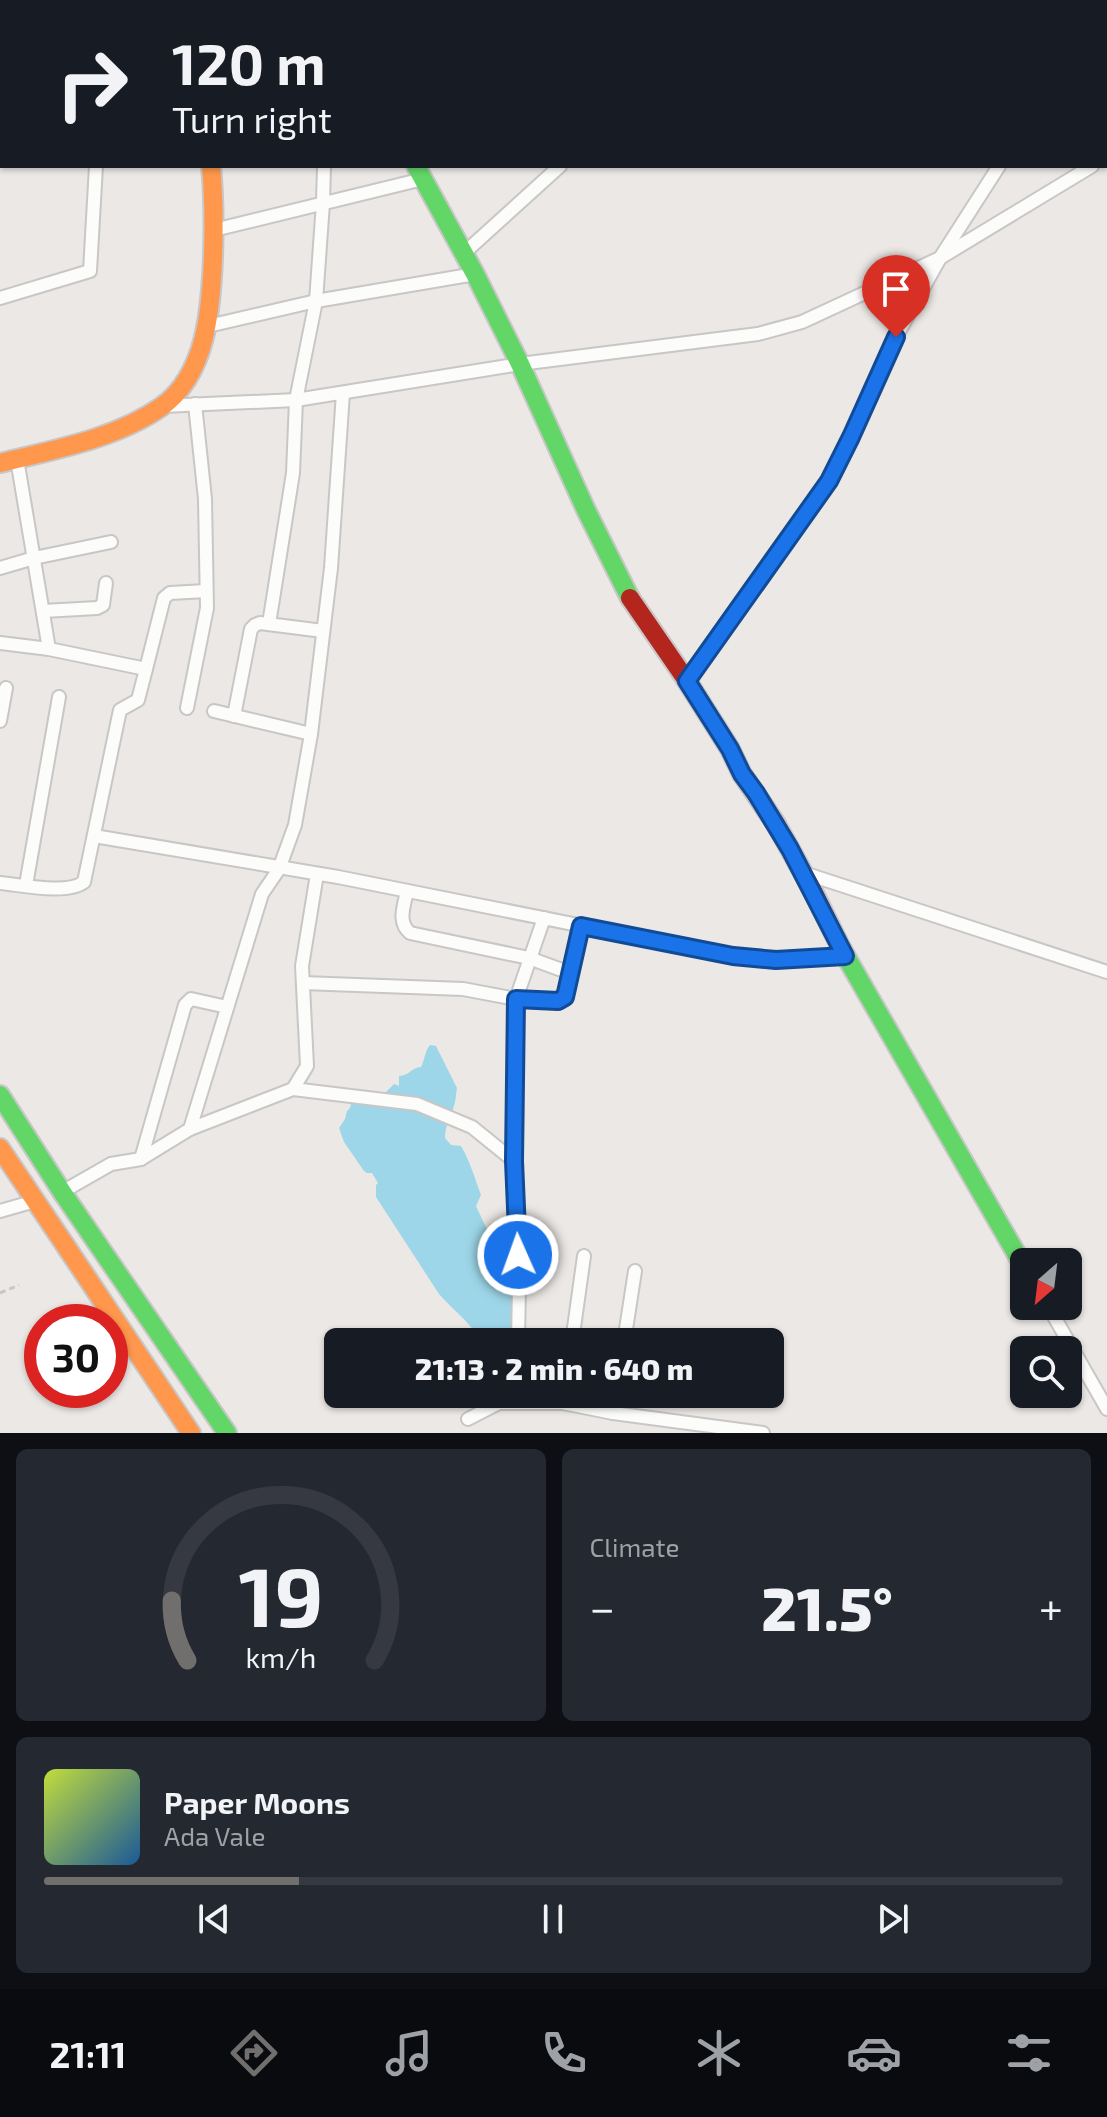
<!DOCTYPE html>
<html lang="en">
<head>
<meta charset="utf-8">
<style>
	:root { --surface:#171b24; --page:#242831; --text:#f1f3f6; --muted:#9ea1a6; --line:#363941; --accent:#706f6e }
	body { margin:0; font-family:"Exo 2",sans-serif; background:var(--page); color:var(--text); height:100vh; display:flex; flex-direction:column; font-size:30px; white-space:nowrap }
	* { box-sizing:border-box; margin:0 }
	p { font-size:26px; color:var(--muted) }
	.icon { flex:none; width:44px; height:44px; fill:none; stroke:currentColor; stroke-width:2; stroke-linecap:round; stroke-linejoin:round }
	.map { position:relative; height:1433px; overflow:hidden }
	.side { display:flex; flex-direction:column; gap:16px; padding:16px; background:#0d0f14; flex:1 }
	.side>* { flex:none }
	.top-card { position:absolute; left:0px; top:0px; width:1108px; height:168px; box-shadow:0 2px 6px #0004; background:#171b24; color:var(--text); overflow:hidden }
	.needle { width:52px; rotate:208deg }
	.buttons { position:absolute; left:1010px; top:1248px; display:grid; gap:16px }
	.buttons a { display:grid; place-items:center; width:72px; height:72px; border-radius:12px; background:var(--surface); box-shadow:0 2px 6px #0004; font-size:40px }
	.speed { position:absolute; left:24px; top:1304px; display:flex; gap:16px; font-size:40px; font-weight:700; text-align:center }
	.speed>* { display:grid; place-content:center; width:104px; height:104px; border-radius:50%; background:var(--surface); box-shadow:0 2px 6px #0004; line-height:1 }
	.speed .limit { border:12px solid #d22; background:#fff; color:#111 }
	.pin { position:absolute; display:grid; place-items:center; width:68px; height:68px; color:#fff; margin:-82px -34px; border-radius:50% 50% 50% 0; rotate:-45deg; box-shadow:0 0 8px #0007 }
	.pin .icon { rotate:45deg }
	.me { position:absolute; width:88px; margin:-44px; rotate:358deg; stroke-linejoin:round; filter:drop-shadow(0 0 6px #0008) }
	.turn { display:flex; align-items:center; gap:28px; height:168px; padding:0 40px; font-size:36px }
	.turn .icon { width:104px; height:104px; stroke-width:2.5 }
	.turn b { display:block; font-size:56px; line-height:68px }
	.big { font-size:60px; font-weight:800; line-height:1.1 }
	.side .tile { flex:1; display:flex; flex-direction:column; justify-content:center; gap:12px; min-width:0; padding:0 28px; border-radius:12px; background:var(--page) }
	.side .dial { align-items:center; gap:0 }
	.dial svg { height:208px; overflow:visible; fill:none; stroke:var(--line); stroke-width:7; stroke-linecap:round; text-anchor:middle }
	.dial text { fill:var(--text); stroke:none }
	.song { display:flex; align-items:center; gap:24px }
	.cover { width:96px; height:96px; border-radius:12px; background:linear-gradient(135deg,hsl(70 70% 55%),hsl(210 70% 35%)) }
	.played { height:8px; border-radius:4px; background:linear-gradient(90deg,var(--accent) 25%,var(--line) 25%) }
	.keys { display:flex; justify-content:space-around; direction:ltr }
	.heat { display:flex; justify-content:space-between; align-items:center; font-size:44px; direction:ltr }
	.side .tiles { flex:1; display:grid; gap:16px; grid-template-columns:1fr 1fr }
	.tile:last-child { grid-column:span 2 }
	.trip { position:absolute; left:324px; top:1328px; width:460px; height:80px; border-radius:12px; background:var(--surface); box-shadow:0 2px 6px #0004; font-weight:800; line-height:80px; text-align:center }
	.dock { display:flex; height:128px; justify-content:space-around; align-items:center; background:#090b0e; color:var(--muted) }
	.dock .icon { width:56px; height:56px }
	.dock .selected { color:var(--accent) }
	.dock b { font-size:36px; color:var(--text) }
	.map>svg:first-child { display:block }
	.water { fill:#9dd6e8 }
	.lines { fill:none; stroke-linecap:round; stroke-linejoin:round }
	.street-casing { stroke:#c8c6c7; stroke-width:16 }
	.fast-casing { stroke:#c8c6c7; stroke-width:22 }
	.slow-casing { stroke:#c8c6c7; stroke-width:22 }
	.jam-casing { stroke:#c8c6c7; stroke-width:22 }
	.path { stroke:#c8c7c7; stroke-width:3; stroke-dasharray:6 4; stroke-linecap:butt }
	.street { stroke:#fcfcfb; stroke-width:12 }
	.fast { stroke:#63d668; stroke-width:18 }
	.slow { stroke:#ff974d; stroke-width:18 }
	.jam { stroke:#b3261e; stroke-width:18 }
	.route-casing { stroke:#114b97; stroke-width:20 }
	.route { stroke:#1a73e8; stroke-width:14 }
</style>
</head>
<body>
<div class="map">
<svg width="1107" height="1433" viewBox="0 0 1107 1433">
	<rect width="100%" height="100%" fill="#ebe8e5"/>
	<path class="water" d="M 430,1045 L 436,1046 L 457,1088 C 456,1093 456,1097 455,1102 C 452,1115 445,1124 445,1138 L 451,1145 L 461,1146 C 470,1161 475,1179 481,1195 L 476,1206 L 490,1236 L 511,1294 L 514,1306 L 514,1333 L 510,1336 L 509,1342 L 484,1342 L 480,1340 C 471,1323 452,1309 439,1294 L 376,1197 L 376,1185 L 378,1183 L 372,1173 L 367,1173 L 364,1171 L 344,1142 L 339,1128 L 345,1119 L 347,1111 L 350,1108 L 351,1104 L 356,1100 L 385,1093 L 394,1084 L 399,1086 L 399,1076 C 409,1076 412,1067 421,1067 C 425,1059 425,1051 430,1045 Z"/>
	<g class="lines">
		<g class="street-casing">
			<g id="street">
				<polyline points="76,0 77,2"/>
				<polyline points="310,0 310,2"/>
				<polyline points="325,0 326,2"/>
				<polyline points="1088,0 1092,2"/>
				<polyline points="764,2 765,0"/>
				<polyline points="1106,8 1107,8"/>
				<polyline points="1106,157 1107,157"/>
				<polyline points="214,230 423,179"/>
				<polyline points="463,254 560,166"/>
				<polyline points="0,298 90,271 96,166"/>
				<polyline points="208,326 316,301 475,274"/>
				<polyline points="163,406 296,400 520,364 758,334 802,322 940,258 1092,166"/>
				<polyline points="17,459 49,649"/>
				<polyline points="0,568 34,558 111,542"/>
				<polyline points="43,611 97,608 103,605 106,583"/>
				<polyline points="269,624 293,473 296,400 316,301 323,203 324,166"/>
				<path d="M 0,643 L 49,649 L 146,669 L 138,700 L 120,710 L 84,882 C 67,895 22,885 0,883"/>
				<polyline points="146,669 164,598 170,593 206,591"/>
				<polyline points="687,681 829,481 851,437 896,337 940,258 999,166"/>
				<polyline points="187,708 207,608 205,499 195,404"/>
				<polyline points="214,711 311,734"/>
				<polyline points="234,716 251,629 255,625 260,623 323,631"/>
				<polyline points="0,721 6,688"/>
				<polyline points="94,836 338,877 733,956 776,960 845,956"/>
				<polyline points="804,873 1107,972"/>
				<polyline points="26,885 59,697"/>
				<path d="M 407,891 C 404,906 397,922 410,933 L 529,958 L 570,973"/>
				<polyline points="303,983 463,989 516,999 558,1001 565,997 581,926"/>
				<polyline points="293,1089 307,1066 302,966 317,874"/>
				<polyline points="190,1129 262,894 279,869 295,825 311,734 331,568 343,393"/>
				<polyline points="141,1159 185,1005 191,999 227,1007"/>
				<polyline points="62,1192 111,1164 141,1159 190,1129 293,1089 417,1104 472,1127 514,1161"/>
				<polyline points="0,1211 35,1201"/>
				<polyline points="1048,1306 1107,1409"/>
				<polyline points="518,1342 519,1286 514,1161 516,999 544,918"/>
				<polyline points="572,1342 584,1256"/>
				<polyline points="624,1342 635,1271"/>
				<polyline points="613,1413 616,1394"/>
				<polyline points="468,1419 499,1403 563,1403 613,1413 763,1433"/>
			</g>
		</g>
		<g class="fast-casing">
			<g id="fast">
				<polyline points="416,166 475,274 520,364 586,510 630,598"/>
				<polyline points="841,948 1024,1267"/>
				<polyline points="0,1095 62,1192 227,1433"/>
			</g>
		</g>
		<g class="slow-casing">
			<g id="slow">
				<path d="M 0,463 C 53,450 115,439 161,407 C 207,375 211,308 213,257 C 214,227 214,196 211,166"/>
				<polyline points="0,1148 191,1433"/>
			</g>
		</g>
		<g class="jam-casing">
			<g id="jam">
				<polyline points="193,0 193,2"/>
				<polyline points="630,598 687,681 730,749 742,774 776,824 811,887 841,948"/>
			</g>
		</g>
		<polyline class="path" points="0,1293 19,1285"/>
		<use href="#street" class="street"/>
		<use href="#fast" class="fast"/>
		<use href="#slow" class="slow"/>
		<use href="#jam" class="jam"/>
	</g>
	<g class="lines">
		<g class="route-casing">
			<polyline id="route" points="518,1255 514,1161 516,999 558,1001 565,997 581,926 733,956 776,960 845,956 790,849 756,793 742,774 730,749 687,681 829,481 851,437 896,337"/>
		</g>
		<use href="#route" class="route"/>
	</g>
</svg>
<div class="buttons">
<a><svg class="needle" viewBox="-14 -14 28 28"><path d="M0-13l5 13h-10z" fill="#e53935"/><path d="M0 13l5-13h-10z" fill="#9ea1a6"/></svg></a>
<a><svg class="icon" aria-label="search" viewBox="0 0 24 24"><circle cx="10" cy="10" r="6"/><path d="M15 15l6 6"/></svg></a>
</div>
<div class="speed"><div class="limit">30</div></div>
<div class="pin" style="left:896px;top:337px;background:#d93025"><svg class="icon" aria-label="arrive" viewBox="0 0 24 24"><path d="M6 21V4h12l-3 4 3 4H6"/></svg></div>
<svg class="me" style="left:518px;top:1255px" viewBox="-20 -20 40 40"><circle r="17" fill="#1a73e8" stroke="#fff" stroke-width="3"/><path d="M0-11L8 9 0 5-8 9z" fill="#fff"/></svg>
<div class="trip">21:13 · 2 min · 640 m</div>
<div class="top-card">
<div class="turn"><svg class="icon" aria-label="right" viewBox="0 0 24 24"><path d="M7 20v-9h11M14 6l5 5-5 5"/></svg><div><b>120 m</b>Turn right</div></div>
</div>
</div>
<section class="side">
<div class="tiles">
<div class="tile dial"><svg viewBox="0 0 100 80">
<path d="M14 69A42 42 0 1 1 86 69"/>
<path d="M14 69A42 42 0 0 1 8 46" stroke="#706f6e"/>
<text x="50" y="56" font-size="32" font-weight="700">19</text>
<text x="50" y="72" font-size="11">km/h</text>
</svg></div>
<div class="tile"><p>Climate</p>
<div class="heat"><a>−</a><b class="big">21.5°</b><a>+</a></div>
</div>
<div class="tile">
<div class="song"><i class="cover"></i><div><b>Paper Moons</b><p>Ada Vale</p></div></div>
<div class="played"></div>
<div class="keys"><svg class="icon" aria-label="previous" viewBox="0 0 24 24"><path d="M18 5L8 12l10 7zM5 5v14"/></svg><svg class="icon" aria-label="pause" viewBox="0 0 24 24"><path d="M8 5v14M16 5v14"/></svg><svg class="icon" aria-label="next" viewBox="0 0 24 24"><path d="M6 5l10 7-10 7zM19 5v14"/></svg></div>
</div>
</div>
</section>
<nav class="dock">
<b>21:11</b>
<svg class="icon selected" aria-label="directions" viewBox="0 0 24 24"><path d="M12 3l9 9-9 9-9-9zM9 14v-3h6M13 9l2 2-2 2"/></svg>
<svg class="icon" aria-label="music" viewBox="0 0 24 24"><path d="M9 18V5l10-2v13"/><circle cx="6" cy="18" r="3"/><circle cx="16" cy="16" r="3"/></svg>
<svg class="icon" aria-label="phone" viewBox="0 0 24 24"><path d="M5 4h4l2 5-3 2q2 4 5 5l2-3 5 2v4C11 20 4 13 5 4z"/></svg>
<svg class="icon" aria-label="climate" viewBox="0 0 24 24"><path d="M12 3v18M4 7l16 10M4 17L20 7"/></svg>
<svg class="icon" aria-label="car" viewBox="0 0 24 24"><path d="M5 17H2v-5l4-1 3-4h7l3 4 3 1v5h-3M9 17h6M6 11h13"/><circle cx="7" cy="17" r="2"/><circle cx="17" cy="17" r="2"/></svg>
<svg class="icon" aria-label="filters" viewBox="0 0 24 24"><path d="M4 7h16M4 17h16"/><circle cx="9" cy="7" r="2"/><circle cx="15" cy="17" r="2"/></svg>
</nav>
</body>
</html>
